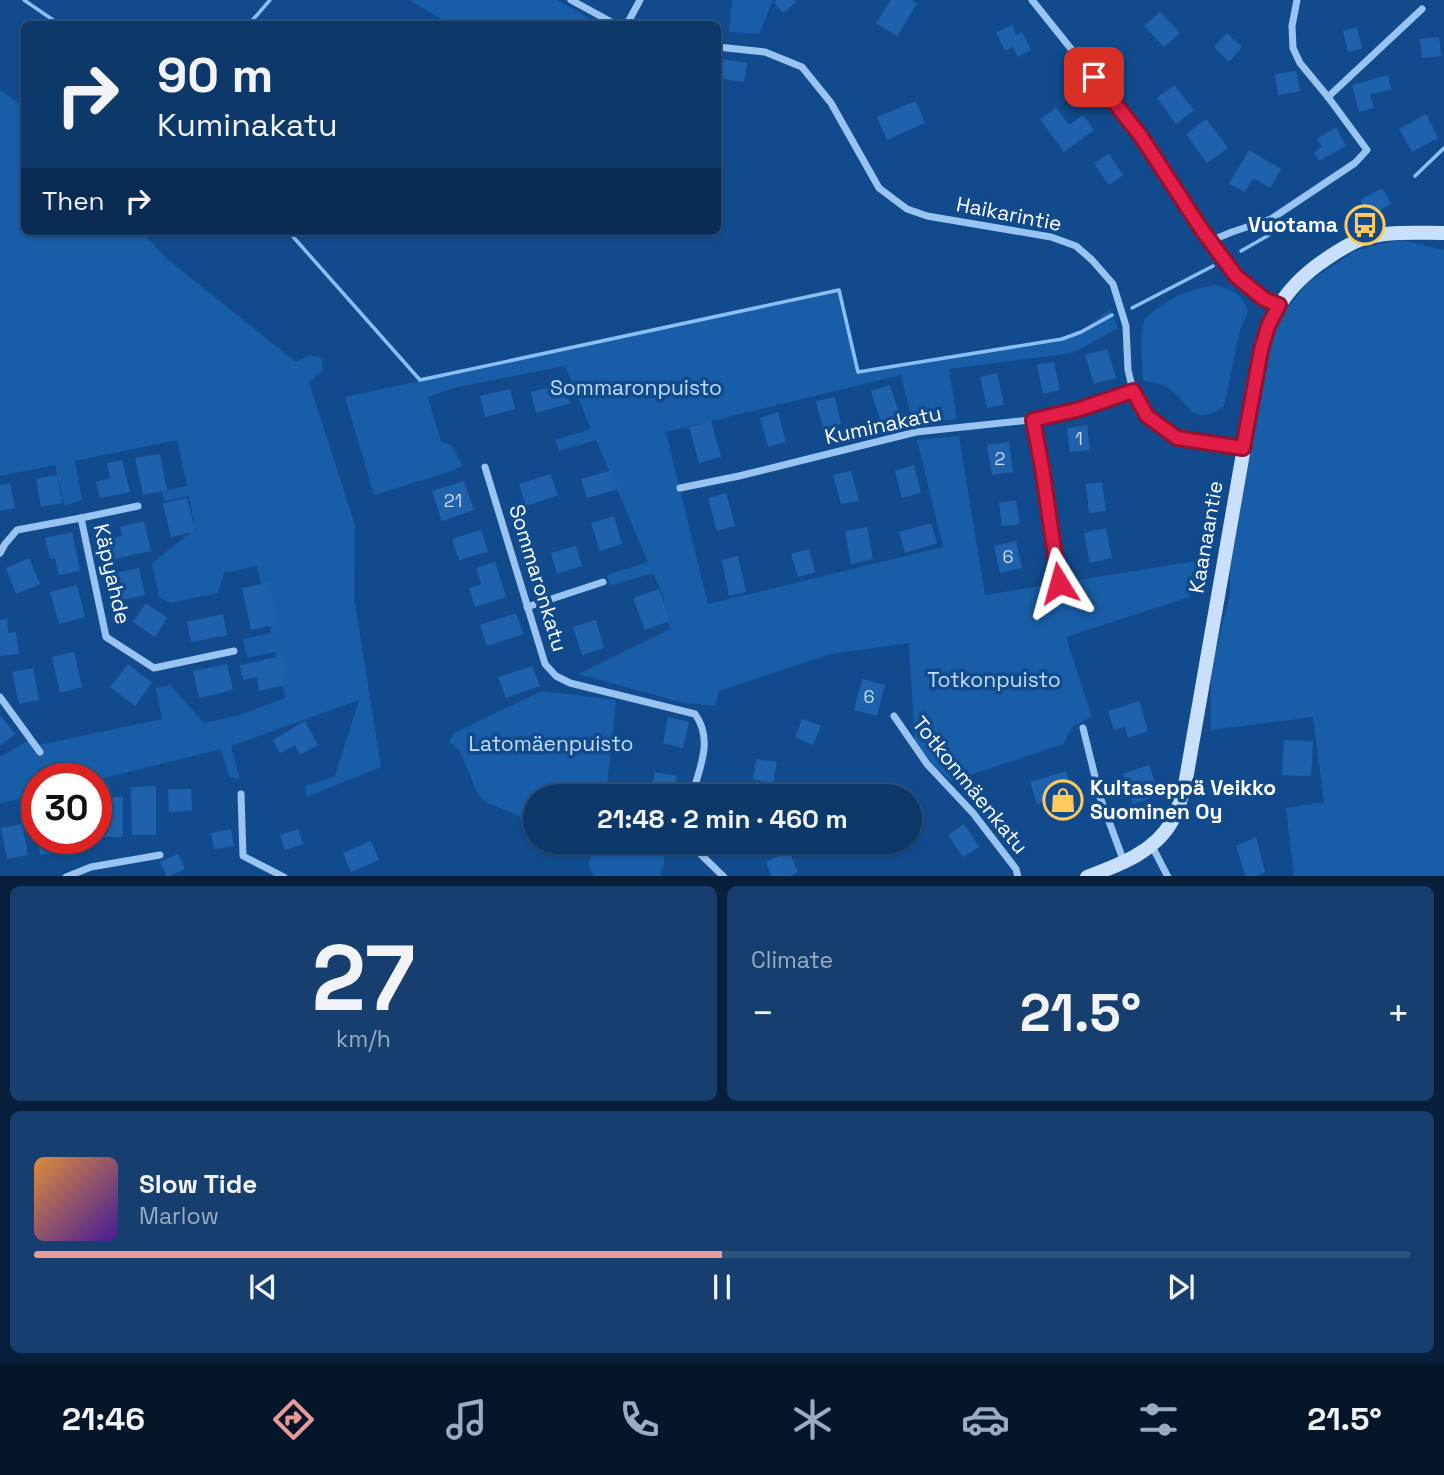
<!DOCTYPE html>
<html lang="en">
<head>
<meta charset="utf-8">
<style>
	:root { --surface:#0d386a; --page:#163f70; --text:#f1f3f6; --muted:#9aacc1; --line:#2d527e; --accent:#e69b98 }
	body { margin:0; font-family:"Space Grotesk",sans-serif; background:var(--page); color:var(--text); height:100vh; display:flex; flex-direction:column; font-size:26px; white-space:nowrap }
	* { box-sizing:border-box; margin:0 }
	p { font-size:23px; color:var(--muted) }
	.icon { flex:none; width:38px; height:38px; fill:none; stroke:currentColor; stroke-width:2; stroke-linecap:round; stroke-linejoin:round }
	.map { position:relative; height:876px; overflow:hidden }
	.drawer { display:flex; flex-direction:column; gap:10px; padding:10px; background:#071f3a; flex:1 }
	.drawer>* { flex:none }
	.hud { position:absolute; left:21px; top:21px; width:700px; height:214px; border-radius:10px; box-shadow:0 2px 5px #0004,0 0 0 2px var(--line); background:#0d386a; color:var(--text); overflow:hidden }
	.speed { position:absolute; left:21px; top:763px; display:flex; gap:14px; font-size:35px; font-weight:700; text-align:center }
	.speed>* { display:grid; place-content:center; width:91px; height:91px; border-radius:50%; background:var(--surface); box-shadow:0 2px 5px #0004,0 0 0 2px var(--line); line-height:1 }
	.speed .limit { border:10px solid #d22; background:#fff; color:#111 }
	.pin { position:absolute; display:grid; place-items:center; width:60px; height:60px; color:#fff; margin:-30px; border-radius:14px; box-shadow:0 4px 10px #0006 }
	.me { position:absolute; width:77px; margin:-38px; rotate:352deg; stroke-linejoin:round; filter:drop-shadow(0 0 5px #0008) }
	.turn { display:flex; align-items:center; gap:24px; height:147px; padding:0 21px; font-size:32px }
	.turn .icon { width:91px; height:91px; stroke-width:2.5 }
	.turn b { display:block; font-size:49px; line-height:60px }
	.then { display:flex; align-items:center; height:66px; padding:0 21px; background:#0003; gap:14px; font-size:26px }
	.big { font-size:52px; font-weight:800; line-height:1.1 }
	.drawer .tile { flex:1; display:flex; flex-direction:column; justify-content:center; gap:10px; min-width:0; padding:0 24px; border-radius:10px; background:var(--page) }
	.drawer .dial { align-items:center; gap:0 }
	.dial b { font-size:91px; line-height:1 }
	.song { display:flex; align-items:center; gap:21px }
	.cover { width:84px; height:84px; border-radius:10px; background:linear-gradient(135deg,hsl(30 70% 55%),hsl(260 70% 35%)) }
	.played { height:7px; border-radius:4px; background:linear-gradient(90deg,var(--accent) 50%,var(--line) 50%) }
	.keys { display:flex; justify-content:space-around; direction:ltr }
	.heat { display:flex; justify-content:space-between; align-items:center; font-size:38px; direction:ltr }
	.drawer .tiles { flex:1; display:grid; gap:10px; grid-template-columns:1fr 1fr }
	.tile:last-child { grid-column:span 2 }
	.trip { position:absolute; left:523px; top:784px; width:399px; height:70px; border-radius:35px; background:var(--surface); box-shadow:0 2px 5px #0004,0 0 0 2px var(--line); font-weight:800; line-height:70px; text-align:center }
	.tab-bar { display:flex; height:112px; justify-content:space-around; align-items:center; background:#05162a; color:var(--muted) }
	.tab-bar .icon { width:49px; height:49px }
	.tab-bar .on { color:var(--accent) }
	.tab-bar b { font-size:32px; color:var(--text) }
	.map>svg:first-child { display:block }
	.green { fill:#185da7 }
	.lines { fill:none; stroke-linecap:round; stroke-linejoin:round }
	.stream { stroke:#8abff6; stroke-width:3.5 }
	.building { fill:#1e62ad }
	.street { stroke:#99c4f2; stroke-width:7 }
	.secondary { stroke:#c8e0fc; stroke-width:14 }
	.route-casing { stroke:#92132f; stroke-width:18 }
	.route { stroke:#e11d48; stroke-width:12 }
	.labels { text-anchor:middle; stroke-width:7; stroke-linejoin:round; paint-order:stroke }
	.number-label { font-size:18px; fill:#c7d8ea }
	.street-label { font-size:21px; fill:#fff; stroke:#114b8d }
	.poi-label { font-size:21px; font-weight:bold; fill:#fff; stroke:#114b8d; text-anchor:end }
	.park-label { font-size:21px; fill:#c0ddfd; stroke:#114b8d }
</style>
</head>
<body>
<div class="map">
<svg width="1444" height="877" viewBox="0 0 1444 877">
	<rect width="100%" height="100%" fill="#114b8d"/>
	<g class="green">
		<polygon points="409,0 557,0 599,24 450,24"/>
		<polygon points="732,0 773,0 759,34 729,32"/>
		<polygon points="0,90 24,107 24,231 141,231 166,258 296,362 309,355 322,358 323,371 309,382 355,525 354,597 381,767 306,797 306,786 335,776 359,700 231,746 240,779 229,777 221,749 96,780 96,779 37,779 37,795 0,803 0,757 33,738 39,745 162,719 156,688 170,685 204,723 237,716 285,698 275,652 247,658 243,639 271,633 257,566 224,573 218,593 170,603 159,597 152,563 195,529 189,496 164,501 162,491 187,486 177,440 75,461 82,500 64,506 55,465 0,476"/>
		<polygon points="1402,240 1444,250 1444,876 1294,876 1286,808 1324,802 1313,717 1211,730 1211,670 1230,594 1230,568 1263,382 1274,334 1285,312 1307,283 1355,251 1379,244"/>
		<path d="M 1216,285 C 1234,291 1242,293 1248,312 L 1240,330 L 1224,406 C 1190,431 1188,398 1165,386 C 1158,383 1150,382 1143,381 L 1141,340 L 1144,319 C 1170,298 1182,291 1216,285 Z"/>
		<polygon points="839,290 858,372 1062,339 1081,332 1110,309 1118,328 1073,353 949,369 957,419 913,424 901,375 666,432 708,604 943,547 917,440 959,436 985,595 1196,561 1189,597 1066,637 1092,717 1073,726 1063,744 952,781 931,765 915,746 909,643 831,654 719,691 715,706 684,703 578,674 670,629 663,596 653,573 610,586 607,575 648,562 596,440 559,451 555,440 591,429 565,366 453,388 428,397 441,442 451,445 463,466 449,472 374,495 345,397"/>
		<polygon points="542,691 616,700 606,796 536,796 535,823 484,801 477,792 459,750 449,742 454,733"/>
		<path d="M 598,842 L 658,842 C 668,852 664,864 661,876 L 595,876 C 584,865 591,854 598,842 Z"/>
	</g>
	<g class="lines">
		<g class="stream">
			<polyline points="24,0 59,24"/>
			<polyline points="249,24 270,0"/>
			<polyline points="1415,176 1444,148"/>
			<polyline points="288,231 420,380 839,290 858,372 1062,339 1081,332 1112,315"/>
			<polyline points="1241,251 1269,235"/>
			<polyline points="1132,308 1213,266"/>
		</g>
	</g>
	<g class="building">
		<polygon points="777,0 795,0 796,2 783,13 774,3"/>
		<polygon points="891,0 912,0 917,3 897,36 876,23"/>
		<polygon points="1160,12 1180,33 1164,47 1144,26"/>
		<polygon points="1012,25 1016,35 1022,32 1031,50 1018,57 1013,47 1005,51 996,32"/>
		<polygon points="1357,27 1362,48 1348,52 1343,31"/>
		<polygon points="1227,33 1242,47 1229,62 1214,47"/>
		<polygon points="1439,37 1441,56 1422,58 1420,39"/>
		<polygon points="718,58 747,63 744,82 718,78"/>
		<polygon points="1296,71 1300,91 1278,95 1275,74"/>
		<polygon points="1388,75 1391,89 1370,95 1374,108 1359,112 1352,85"/>
		<polygon points="1174,85 1194,110 1176,124 1157,98"/>
		<polygon points="916,101 925,123 887,140 877,117"/>
		<polygon points="1056,108 1069,125 1083,115 1094,130 1064,152 1040,119"/>
		<polygon points="1426,114 1438,138 1412,152 1399,129"/>
		<polygon points="1206,119 1228,148 1207,163 1186,134"/>
		<polygon points="1336,127 1346,146 1319,161 1314,152 1322,147 1317,139"/>
		<polygon points="1249,150 1281,169 1270,188 1253,178 1245,192 1229,184"/>
		<polygon points="1109,154 1123,175 1109,185 1094,163"/>
		<polygon points="1382,188 1391,204 1369,216 1360,200"/>
		<polygon points="1107,349 1116,378 1094,384 1085,355"/>
		<polygon points="1054,362 1060,390 1043,394 1037,365"/>
		<polygon points="997,373 1004,405 987,408 980,377"/>
		<polygon points="564,383 570,403 536,413 531,392"/>
		<polygon points="890,385 902,422 883,428 871,391"/>
		<polygon points="510,389 515,409 485,417 480,396"/>
		<polygon points="835,397 841,424 823,429 816,401"/>
		<polygon points="778,412 786,442 768,447 760,418"/>
		<polygon points="711,421 721,457 699,463 689,427"/>
		<polygon points="1087,425 1090,450 1070,452 1067,428"/>
		<polygon points="1009,442 1013,472 992,475 987,445"/>
		<polygon points="160,454 167,490 143,495 135,458"/>
		<polygon points="122,460 130,492 100,498 96,482 110,478 107,463"/>
		<polygon points="914,465 921,493 902,498 895,471"/>
		<polygon points="612,470 618,489 587,498 581,479"/>
		<polygon points="851,471 859,501 841,504 833,475"/>
		<polygon points="550,474 558,495 526,506 519,484"/>
		<polygon points="57,475 62,503 41,507 36,479"/>
		<polygon points="464,481 474,510 442,521 432,491"/>
		<polygon points="1102,482 1106,511 1089,513 1086,484"/>
		<polygon points="10,483 15,508 0,511 0,485"/>
		<polygon points="726,493 735,526 717,531 708,498"/>
		<polygon points="187,498 195,531 171,537 163,503"/>
		<polygon points="1016,500 1020,524 1002,526 999,503"/>
		<polygon points="614,516 622,544 600,551 591,523"/>
		<polygon points="144,521 151,551 114,559 109,539 122,536 120,527"/>
		<polygon points="931,523 937,543 905,553 899,532"/>
		<polygon points="867,527 873,559 851,564 845,531"/>
		<polygon points="1106,528 1112,558 1090,563 1084,533"/>
		<polygon points="481,530 488,552 459,560 452,539"/>
		<polygon points="72,532 80,571 59,575 55,558 50,559 45,538"/>
		<polygon points="1016,541 1022,568 1000,573 994,546"/>
		<polygon points="576,546 582,566 557,574 551,553"/>
		<polygon points="809,549 815,572 798,577 791,554"/>
		<polygon points="738,556 746,592 729,596 722,560"/>
		<polygon points="29,558 40,584 16,594 6,568"/>
		<polygon points="495,562 506,597 475,607 469,588 481,584 476,568"/>
		<polygon points="139,568 145,595 122,600 116,573"/>
		<polygon points="269,582 278,624 251,630 242,588"/>
		<polygon points="77,585 85,617 59,624 50,592"/>
		<polygon points="659,589 670,621 645,630 633,598"/>
		<polygon points="146,603 167,618 155,637 133,622"/>
		<polygon points="516,613 523,634 487,646 480,625"/>
		<polygon points="223,614 227,635 191,642 187,622"/>
		<polygon points="7,619 8,633 16,632 19,654 0,656 0,620"/>
		<polygon points="596,620 604,648 582,655 573,627"/>
		<polygon points="74,652 82,687 60,693 52,657"/>
		<polygon points="282,656 288,684 259,691 257,677 243,680 240,665"/>
		<polygon points="128,664 152,683 135,706 110,687"/>
		<polygon points="227,664 233,690 199,698 193,671"/>
		<polygon points="532,666 540,686 506,698 498,677"/>
		<polygon points="33,668 39,700 19,704 12,672"/>
		<polygon points="862,679 885,685 877,716 854,710"/>
		<polygon points="1139,701 1148,731 1128,738 1125,727 1114,730 1108,711"/>
		<polygon points="0,715 15,734 0,746"/>
		<polygon points="668,717 689,722 683,748 663,743"/>
		<polygon points="802,719 821,726 813,745 795,737"/>
		<polygon points="305,721 318,745 300,755 295,745 280,753 273,740"/>
		<polygon points="1284,740 1313,741 1311,776 1282,775"/>
		<polygon points="756,759 777,762 773,783 753,779"/>
		<polygon points="1149,765 1159,795 1133,804 1123,774"/>
		<polygon points="1066,771 1078,809 1055,816 1050,800 1037,804 1030,782"/>
		<polygon points="655,772 677,776 673,796 650,796"/>
		<polygon points="156,786 156,835 132,835 131,787"/>
		<polygon points="168,789 191,789 192,811 169,812"/>
		<rect x="100" y="797" width="23" height="40"/>
		<polygon points="22,824 28,855 7,859 1,828"/>
		<polygon points="964,824 979,847 963,857 948,835"/>
		<polygon points="231,829 234,846 214,849 211,833"/>
		<polygon points="298,829 303,844 285,850 280,835"/>
		<polygon points="1256,837 1265,872 1254,877 1246,877 1236,846"/>
		<polygon points="37,838 70,838 72,849 40,855"/>
		<polygon points="371,841 379,860 351,872 343,853"/>
		<polygon points="877,842 896,842 897,846 881,852"/>
		<polygon points="789,851 798,872 789,877 772,877 766,862"/>
		<polygon points="178,854 185,869 167,877 160,862"/>
	</g>
	<g class="lines">
		<g class="street">
			<polyline points="571,0 615,24"/>
			<polyline points="1032,0 1140,135 1202,230 1236,276 1264,299 1279,305"/>
			<polyline points="627,24 640,0"/>
			<polyline points="718,47 765,52 802,67 831,103 879,188 907,209 927,216 1051,237 1076,246 1092,260 1113,284 1126,326 1128,370 1133,391 1147,416 1177,437 1243,448"/>
			<polyline points="1328,97 1422,9"/>
			<polyline points="1210,241 1232,232 1271,219 1355,163 1367,150 1328,97 1300,63 1293,48 1292,26 1297,0"/>
			<polyline points="1033,420 1042,467 1059,583"/>
			<path d="M 485,467 L 545,664 L 556,676 L 570,683 L 695,714 C 714,740 699,769 692,796"/>
			<polyline points="680,488 739,476 916,432 1040,419 1080,409 1133,391"/>
			<polyline points="81,518 138,506"/>
			<polyline points="0,553 5,544 17,530 81,518 106,637 154,668 234,651"/>
			<polyline points="527,607 603,582"/>
			<polyline points="0,697 40,752"/>
			<polyline points="894,716 927,764 973,813 1016,869 1018,877"/>
			<polyline points="1083,728 1100,797 1124,862"/>
			<polyline points="241,794 243,856 284,877"/>
			<polyline points="688,842 724,877"/>
			<polyline points="1152,846 1168,877"/>
			<polyline points="66,877 91,867 160,855"/>
		</g>
		<path class="secondary" d="M 1087,877 C 1119,865 1155,852 1172,821 C 1179,810 1181,797 1185,785 L 1256,379 C 1267,323 1277,292 1326,259 C 1339,250 1355,240 1369,237 C 1393,231 1419,233 1444,233"/>
	</g>
	<g class="lines">
		<g class="route-casing">
			<polyline id="route" points="1059,583 1042,467 1033,420 1080,409 1133,391 1147,416 1177,438 1243,448 1261,350 1268,326 1279,305 1264,299 1236,276 1202,230 1140,135 1094,77"/>
		</g>
		<use href="#route" class="route"/>
	</g>
	<defs>
		<g id="bus-ring" transform="scale(2.0125)"><circle r="9.5" fill="#114b8d" stroke="#ffca5a" stroke-width="1.5"/><path d="M-5-6H5V4H4V6H2V4H-2V6H-4V4H-5ZM-3.5-4V0h7V-4ZM-3.5 1.2v1.5H-2V1.2ZM2 1.2v1.5H3.5V1.2Z" fill="#ffca5a"/></g>
		<g id="shop-ring" transform="scale(2.0125)"><circle r="9.5" fill="#114b8d" stroke="#ffca5a" stroke-width="1.5"/><path d="M-5-2.5h2.3a2.7 3.5 0 0 1 5.4 0H5L5.5 6h-11ZM-1.5-2.5h3a1.5 2.3 0 0 0-3 0Z" fill="#ffca5a"/></g>
	</defs>
	<g fill-rule="evenodd">
		<use href="#bus-ring" x="1365" y="225"/>
		<use href="#shop-ring" x="1063" y="800"/>
	</g>
	<g class="labels">
		<g class="number-label">
			<text x="1079" y="445">1</text>
			<text x="1000" y="465">2</text>
			<text x="453" y="507">21</text>
			<text x="1008" y="563">6</text>
			<text x="869" y="703">6</text>
		</g>
		<g class="street-label">
			<text transform="translate(1009 214) rotate(11)" y="7">Haikarintie</text>
			<text transform="translate(883 425) rotate(-12)" y="7">Kuminakatu</text>
			<text transform="translate(1206 537) rotate(-80)" y="7">Kaanaantie</text>
			<text transform="translate(112 574) rotate(77)" y="7">Käpyahde</text>
			<text transform="translate(538 578) rotate(73)" y="7">Sommaronkatu</text>
			<text transform="translate(970 785) rotate(51)" y="7">Totkonmäenkatu</text>
		</g>
		<g class="poi-label">
			<text x="1338" y="232">Vuotama</text>
			<text x="1090" y="795" text-anchor="start">Kultaseppä Veikko<tspan x="1090" dy="24">Suominen Oy</tspan></text>
		</g>
		<g class="park-label">
			<text x="636" y="395">Sommaronpuisto</text>
			<text x="994" y="687">Totkonpuisto</text>
			<text x="551" y="751">Latomäenpuisto</text>
		</g>
	</g>
</svg>
<div class="speed"><div class="limit">30</div></div>
<div class="pin" style="left:1094px;top:77px;background:#d93025"><svg class="icon" aria-label="arrive" viewBox="0 0 24 24"><path d="M6 21V4h12l-3 4 3 4H6"/></svg></div>
<svg class="me" style="left:1059px;top:583px" viewBox="-20 -20 40 40"><path d="M0-17L14 15 0 8-14 15z" fill="#e11d48" stroke="#fff" stroke-width="4"/></svg>
<div class="trip">21:48 · 2 min · 460 m</div>
<div class="hud">
<div class="turn"><svg class="icon" aria-label="right" viewBox="0 0 24 24"><path d="M7 20v-9h11M14 6l5 5-5 5"/></svg><div><b>90 m</b>Kuminakatu</div></div>
<div class="then">Then<svg class="icon" aria-label="right" viewBox="0 0 24 24"><path d="M7 20v-9h11M14 6l5 5-5 5"/></svg></div>
</div>
</div>
<section class="drawer">
<div class="tiles">
<div class="tile dial"><b>27</b><p>km/h</p></div>
<div class="tile"><p>Climate</p>
<div class="heat"><a>−</a><b class="big">21.5°</b><a>+</a></div>
</div>
<div class="tile">
<div class="song"><i class="cover"></i><div><b>Slow Tide</b><p>Marlow</p></div></div>
<div class="played"></div>
<div class="keys"><svg class="icon" aria-label="previous" viewBox="0 0 24 24"><path d="M18 5L8 12l10 7zM5 5v14"/></svg><svg class="icon" aria-label="pause" viewBox="0 0 24 24"><path d="M8 5v14M16 5v14"/></svg><svg class="icon" aria-label="next" viewBox="0 0 24 24"><path d="M6 5l10 7-10 7zM19 5v14"/></svg></div>
</div>
</div>
</section>
<nav class="tab-bar">
<b>21:46</b>
<svg class="icon on" aria-label="directions" viewBox="0 0 24 24"><path d="M12 3l9 9-9 9-9-9zM9 14v-3h6M13 9l2 2-2 2"/></svg>
<svg class="icon" aria-label="music" viewBox="0 0 24 24"><path d="M9 18V5l10-2v13"/><circle cx="6" cy="18" r="3"/><circle cx="16" cy="16" r="3"/></svg>
<svg class="icon" aria-label="phone" viewBox="0 0 24 24"><path d="M5 4h4l2 5-3 2q2 4 5 5l2-3 5 2v4C11 20 4 13 5 4z"/></svg>
<svg class="icon" aria-label="climate" viewBox="0 0 24 24"><path d="M12 3v18M4 7l16 10M4 17L20 7"/></svg>
<svg class="icon" aria-label="car" viewBox="0 0 24 24"><path d="M5 17H2v-5l4-1 3-4h7l3 4 3 1v5h-3M9 17h6M6 11h13"/><circle cx="7" cy="17" r="2"/><circle cx="17" cy="17" r="2"/></svg>
<svg class="icon" aria-label="filters" viewBox="0 0 24 24"><path d="M4 7h16M4 17h16"/><circle cx="9" cy="7" r="2"/><circle cx="15" cy="17" r="2"/></svg>
<b>21.5°</b>
</nav>
</body>
</html>
